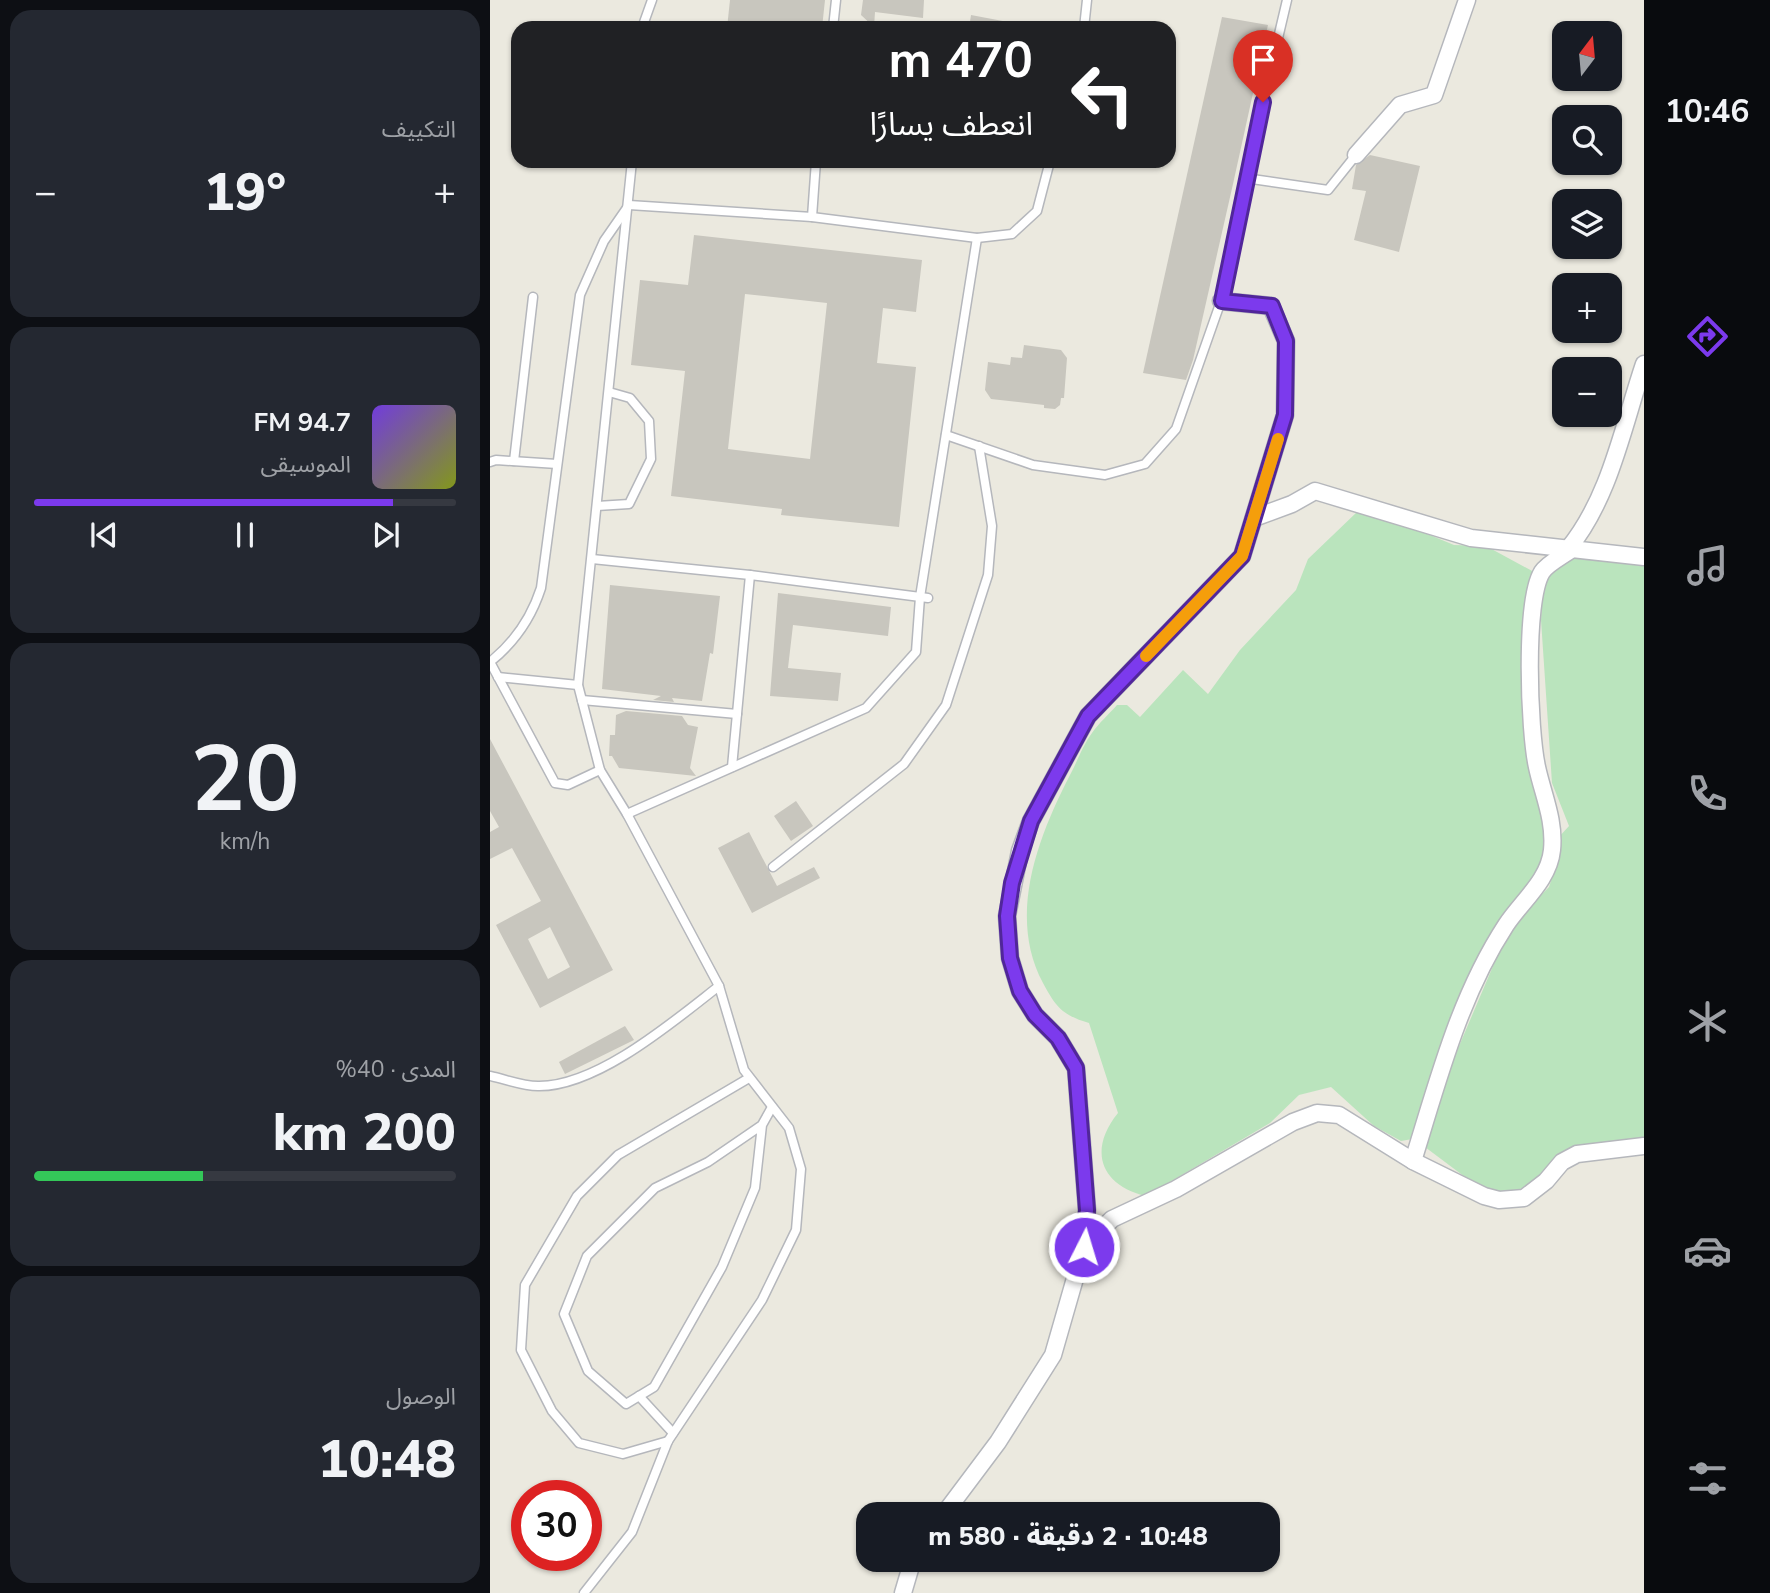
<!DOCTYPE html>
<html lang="ar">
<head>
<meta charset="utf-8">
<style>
	:root { --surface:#171b24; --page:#242831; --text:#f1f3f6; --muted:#9ea1a6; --line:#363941; --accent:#7c3aed }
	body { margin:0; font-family:"Nunito Sans","Noto Sans Arabic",sans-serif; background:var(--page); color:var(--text); direction:rtl; height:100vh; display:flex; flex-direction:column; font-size:26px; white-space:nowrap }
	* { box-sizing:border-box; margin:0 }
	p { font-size:23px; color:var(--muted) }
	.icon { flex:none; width:38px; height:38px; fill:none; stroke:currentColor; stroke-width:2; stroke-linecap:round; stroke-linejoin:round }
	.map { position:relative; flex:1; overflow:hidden; direction:ltr }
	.panel { display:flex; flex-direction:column; gap:10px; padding:10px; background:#0d0f14; width:490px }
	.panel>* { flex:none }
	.guide { position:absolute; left:21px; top:21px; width:665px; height:147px; border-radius:21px; box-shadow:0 2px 5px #0004; direction:rtl; background:#202124; color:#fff; overflow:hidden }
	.needle { width:46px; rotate:16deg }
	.buttons { position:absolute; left:1062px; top:21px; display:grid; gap:14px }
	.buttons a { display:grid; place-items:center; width:70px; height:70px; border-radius:14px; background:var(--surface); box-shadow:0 2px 5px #0004; font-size:35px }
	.speed { position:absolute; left:21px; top:1480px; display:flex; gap:14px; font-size:35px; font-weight:700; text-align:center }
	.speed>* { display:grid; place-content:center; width:91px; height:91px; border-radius:50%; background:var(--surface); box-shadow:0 2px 5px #0004; line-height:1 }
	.speed .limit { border:10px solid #d22; background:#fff; color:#111 }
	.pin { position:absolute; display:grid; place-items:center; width:60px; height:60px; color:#fff; margin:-72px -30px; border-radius:50% 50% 50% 0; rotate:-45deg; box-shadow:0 0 7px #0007 }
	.pin .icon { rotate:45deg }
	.me { position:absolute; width:77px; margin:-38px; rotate:5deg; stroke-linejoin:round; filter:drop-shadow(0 0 5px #0008) }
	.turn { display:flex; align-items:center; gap:24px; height:147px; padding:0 28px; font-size:32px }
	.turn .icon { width:91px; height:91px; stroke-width:2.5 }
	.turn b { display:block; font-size:49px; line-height:60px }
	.big { font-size:52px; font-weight:800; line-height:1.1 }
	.panel .widget { flex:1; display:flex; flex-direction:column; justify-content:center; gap:10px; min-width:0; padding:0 24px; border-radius:21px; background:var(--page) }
	.panel .dial { align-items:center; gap:0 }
	.dial b { font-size:91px; line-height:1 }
	.song { display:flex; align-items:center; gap:21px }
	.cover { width:84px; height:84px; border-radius:10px; background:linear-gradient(135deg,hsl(260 70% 55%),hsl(70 70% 35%)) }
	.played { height:7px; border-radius:4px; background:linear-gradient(90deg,var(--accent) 85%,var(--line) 85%) }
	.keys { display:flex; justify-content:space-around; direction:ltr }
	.heat { display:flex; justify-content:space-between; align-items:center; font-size:38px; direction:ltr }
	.charge { height:10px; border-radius:5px; background:linear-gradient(90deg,#34c759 40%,var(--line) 0) }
	.trip { position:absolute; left:366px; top:1502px; width:424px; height:70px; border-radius:21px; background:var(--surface); box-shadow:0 2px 5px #0004; font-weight:800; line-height:70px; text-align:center; direction:rtl }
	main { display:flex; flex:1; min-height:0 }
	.tabs { display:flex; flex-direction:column; width:126px; justify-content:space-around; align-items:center; background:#090b0e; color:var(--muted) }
	.tabs .icon { width:49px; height:49px }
	.tabs .selected { color:var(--accent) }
	.tabs b { font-size:32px; color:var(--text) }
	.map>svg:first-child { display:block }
	.green { fill:#bae4bd }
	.building { fill:#c8c6be; fill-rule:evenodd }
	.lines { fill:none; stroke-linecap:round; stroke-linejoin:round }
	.lane-casing { stroke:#b5b7bc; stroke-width:11 }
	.street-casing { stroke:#b5b7bc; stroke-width:19 }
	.lane { stroke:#fff; stroke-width:8 }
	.street { stroke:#fff; stroke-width:16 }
	.route-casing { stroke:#51269a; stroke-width:18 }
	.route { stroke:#7c3aed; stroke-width:12 }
	.slow { stroke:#f59e0b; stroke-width:12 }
</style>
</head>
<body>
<main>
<nav class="tabs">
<b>10:46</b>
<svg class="icon selected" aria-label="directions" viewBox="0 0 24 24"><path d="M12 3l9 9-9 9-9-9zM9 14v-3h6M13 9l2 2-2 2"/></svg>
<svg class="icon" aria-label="music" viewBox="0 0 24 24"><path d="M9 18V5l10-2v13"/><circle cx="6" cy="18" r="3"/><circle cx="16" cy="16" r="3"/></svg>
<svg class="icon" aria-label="phone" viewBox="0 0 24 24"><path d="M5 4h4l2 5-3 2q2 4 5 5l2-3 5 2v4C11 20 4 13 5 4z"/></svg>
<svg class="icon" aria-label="climate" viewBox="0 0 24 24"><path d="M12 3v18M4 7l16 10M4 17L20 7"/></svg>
<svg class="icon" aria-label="car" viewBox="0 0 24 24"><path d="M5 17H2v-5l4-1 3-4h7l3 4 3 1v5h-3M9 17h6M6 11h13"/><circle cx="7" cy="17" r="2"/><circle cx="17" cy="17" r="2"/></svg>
<svg class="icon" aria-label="filters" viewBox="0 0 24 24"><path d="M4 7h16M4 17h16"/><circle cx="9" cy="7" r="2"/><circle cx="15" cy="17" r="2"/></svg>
</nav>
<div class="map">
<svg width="1154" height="1593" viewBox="0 0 1154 1593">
	<rect width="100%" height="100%" fill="#ebe9df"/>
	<g class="green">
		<path d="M 867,512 L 923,528 L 964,545 L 996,546 L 1044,572 L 1035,636 L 1060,825 L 1058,859 L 970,1004 L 934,1094 L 928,1138 L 911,1141 L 884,1126 L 841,1087 L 809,1095 L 780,1123 L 656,1196 C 610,1185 598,1150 628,1113 L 599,1023 C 572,1015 566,1007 553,983 C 517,916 548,837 580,775 C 587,762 593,745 602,733 C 609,723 619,714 627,705 L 637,705 L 650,717 L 693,670 L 718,694 L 750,650 L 806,590 L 818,559 Z"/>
		<polygon points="1084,557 1154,564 1154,1143 1099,1147 1043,1186 1008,1194 975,1177 935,1147 958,1072 1012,945 1036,910 1059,887 1068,859 1068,838 1079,826 1062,783 1051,620 1053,586 1067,565"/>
	</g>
	<g class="building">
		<polygon points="240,0 335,0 332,28 237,28"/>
		<polygon points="373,0 434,0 433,18 385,12 384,27 371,15"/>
		<polygon points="481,15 518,22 518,28 479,28"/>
		<polygon points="732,17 778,25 743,184 703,360 696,380 653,373"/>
		<polygon points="880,155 930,166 909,252 864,240 876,191 862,189 866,165"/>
		<path d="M 204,235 L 432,260 L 426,312 L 393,308 L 387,363 L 426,367 L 409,527 L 291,515 L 292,509 L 181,496 L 195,371 L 141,365 L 150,280 L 198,285 ZM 255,294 L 337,303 L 320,459 L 238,449 Z"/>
		<polygon points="534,345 571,350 577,358 574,398 571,398 570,405 565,409 554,408 554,405 501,399 495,390 498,362 520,365 521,357 532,358"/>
		<polygon points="120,585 230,596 223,654 220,653 212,701 182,698 184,702 163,700 171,696 112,689"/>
		<polygon points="288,593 401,607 398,636 303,625 298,668 351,673 348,701 280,696"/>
		<polygon points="136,711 192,716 198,725 208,727 200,768 206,776 129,768 122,756 119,756 120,735 125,735 126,715"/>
		<path d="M 0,739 L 123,970 L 50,1008 L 6,925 L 51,901 L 22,848 L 0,859 L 0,832 L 9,827 L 0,811 ZM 60,927 L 80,967 L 58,979 L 38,939 Z"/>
		<polygon points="306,801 323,826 301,841 284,816"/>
		<polygon points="259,832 287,886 324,867 330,878 262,913 228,848"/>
		<polygon points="135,1026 144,1040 75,1074 69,1062"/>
	</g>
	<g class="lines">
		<g class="lane-casing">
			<g id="lane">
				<polyline points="152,28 162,0"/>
				<polyline points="343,28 346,0"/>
				<polyline points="594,28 597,0"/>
				<polyline points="755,178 838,190 866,155"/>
				<polyline points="322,217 326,161"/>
				<polyline points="456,435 543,465 615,475 655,464 686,429 731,301 755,178 797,0"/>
				<polyline points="24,461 43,297"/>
				<polyline points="0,462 6,460 67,464"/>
				<polyline points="107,506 139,504 161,459 159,421 140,398 119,392"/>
				<polyline points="102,559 260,575 438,598"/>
				<path d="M 0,662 C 25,642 41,619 51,588 L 90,295 L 114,241 L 139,205 L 322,217 L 487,238 L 522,234 L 547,211 L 560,161"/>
				<polyline points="0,662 65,783 78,785 110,770"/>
				<polyline points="8,677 88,685"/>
				<polyline points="92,700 247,714"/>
				<polyline points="242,767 260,575"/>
				<polyline points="137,814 376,708 426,652 430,597 487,238"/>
				<polyline points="283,867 414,764 456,705 498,575 502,526 489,446"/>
				<path d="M 0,1076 C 15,1079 32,1086 48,1086 C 107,1087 184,1021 229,986"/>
				<polyline points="272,1125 218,1162 165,1188 97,1256 74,1314 98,1371 136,1404 164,1387 232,1267 265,1188 272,1125 282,1107"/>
				<polyline points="149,1396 183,1433"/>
				<polyline points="178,1441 133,1454 89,1443 62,1411 31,1350 35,1285 87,1196 128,1155 259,1078"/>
				<polyline points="94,1593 142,1532 178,1441 272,1300 306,1230 311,1169 299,1128 254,1070 229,986 137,814 110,770 88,685 142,161"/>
			</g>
		</g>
		<g class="street-casing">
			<g id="street">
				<polyline points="866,155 910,105 944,95 977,0"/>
				<polyline points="764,518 802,504 825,491 981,538 1154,557"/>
				<path d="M 1078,549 C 1120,498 1133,426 1154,364"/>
				<path d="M 923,1161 C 948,1081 969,997 1016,925 C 1032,901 1059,880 1062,850 C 1065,820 1053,795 1047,767 C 1039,731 1034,601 1052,572 C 1058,563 1073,556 1082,549"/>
				<polyline points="594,1247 622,1219 686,1189 803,1122 827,1113 849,1115 923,1161 994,1196 1009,1200 1034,1198 1056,1181 1072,1162 1087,1154 1154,1146"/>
				<polyline points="454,1514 508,1442 563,1355 594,1247 597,1210 586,1068 568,1038 545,1015 530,991 520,958 517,916 530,851 541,821 598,716 752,556 795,415 796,341 781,306 731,301"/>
				<polyline points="413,1593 423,1559"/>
			</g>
		</g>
		<use href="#lane" class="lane"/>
		<use href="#street" class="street"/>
	</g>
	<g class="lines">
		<g class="route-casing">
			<polyline id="route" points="594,1247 597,1210 586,1068 568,1038 545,1015 530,991 520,958 517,916 522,883 541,821 598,716 752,556 795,415 796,341 782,306 732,301 773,102"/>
		</g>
		<use href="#route" class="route"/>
		<polyline class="slow" points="656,656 752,556 788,439"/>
	</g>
</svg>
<div class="buttons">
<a><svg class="needle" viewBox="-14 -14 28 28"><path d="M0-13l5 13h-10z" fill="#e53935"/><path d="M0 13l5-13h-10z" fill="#9ea1a6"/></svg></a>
<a><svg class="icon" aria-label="search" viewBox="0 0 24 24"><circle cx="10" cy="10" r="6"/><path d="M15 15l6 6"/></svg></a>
<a><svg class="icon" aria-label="layers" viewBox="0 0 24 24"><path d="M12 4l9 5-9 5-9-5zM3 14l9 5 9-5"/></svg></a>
<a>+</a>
<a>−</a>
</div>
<div class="speed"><div class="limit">30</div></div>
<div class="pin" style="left:773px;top:102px;background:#d93025"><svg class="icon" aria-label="arrive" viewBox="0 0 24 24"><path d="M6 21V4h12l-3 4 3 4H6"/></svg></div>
<svg class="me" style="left:594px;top:1247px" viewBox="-20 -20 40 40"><circle r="17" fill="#7c3aed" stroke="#fff" stroke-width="3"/><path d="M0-11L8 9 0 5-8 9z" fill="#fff"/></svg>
<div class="trip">10:48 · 2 دقيقة · 580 m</div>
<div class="guide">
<div class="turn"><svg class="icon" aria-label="left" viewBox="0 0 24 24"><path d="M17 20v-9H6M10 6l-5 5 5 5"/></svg><div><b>470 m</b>انعطف يسارًا</div></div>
</div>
</div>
<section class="panel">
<div class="widget"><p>التكييف</p>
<div class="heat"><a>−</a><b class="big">19°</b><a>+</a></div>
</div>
<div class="widget">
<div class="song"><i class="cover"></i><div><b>94.7 FM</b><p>الموسيقى</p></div></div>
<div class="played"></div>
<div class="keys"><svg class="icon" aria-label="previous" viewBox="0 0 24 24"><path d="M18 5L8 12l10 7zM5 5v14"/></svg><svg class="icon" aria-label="pause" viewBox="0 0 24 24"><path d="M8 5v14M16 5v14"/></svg><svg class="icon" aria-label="next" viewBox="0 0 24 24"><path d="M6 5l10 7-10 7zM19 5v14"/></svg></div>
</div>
<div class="widget dial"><b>20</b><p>km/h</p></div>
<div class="widget"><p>المدى · 40%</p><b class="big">200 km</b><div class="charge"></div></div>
<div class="widget"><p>الوصول</p><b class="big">10:48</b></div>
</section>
</main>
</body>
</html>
